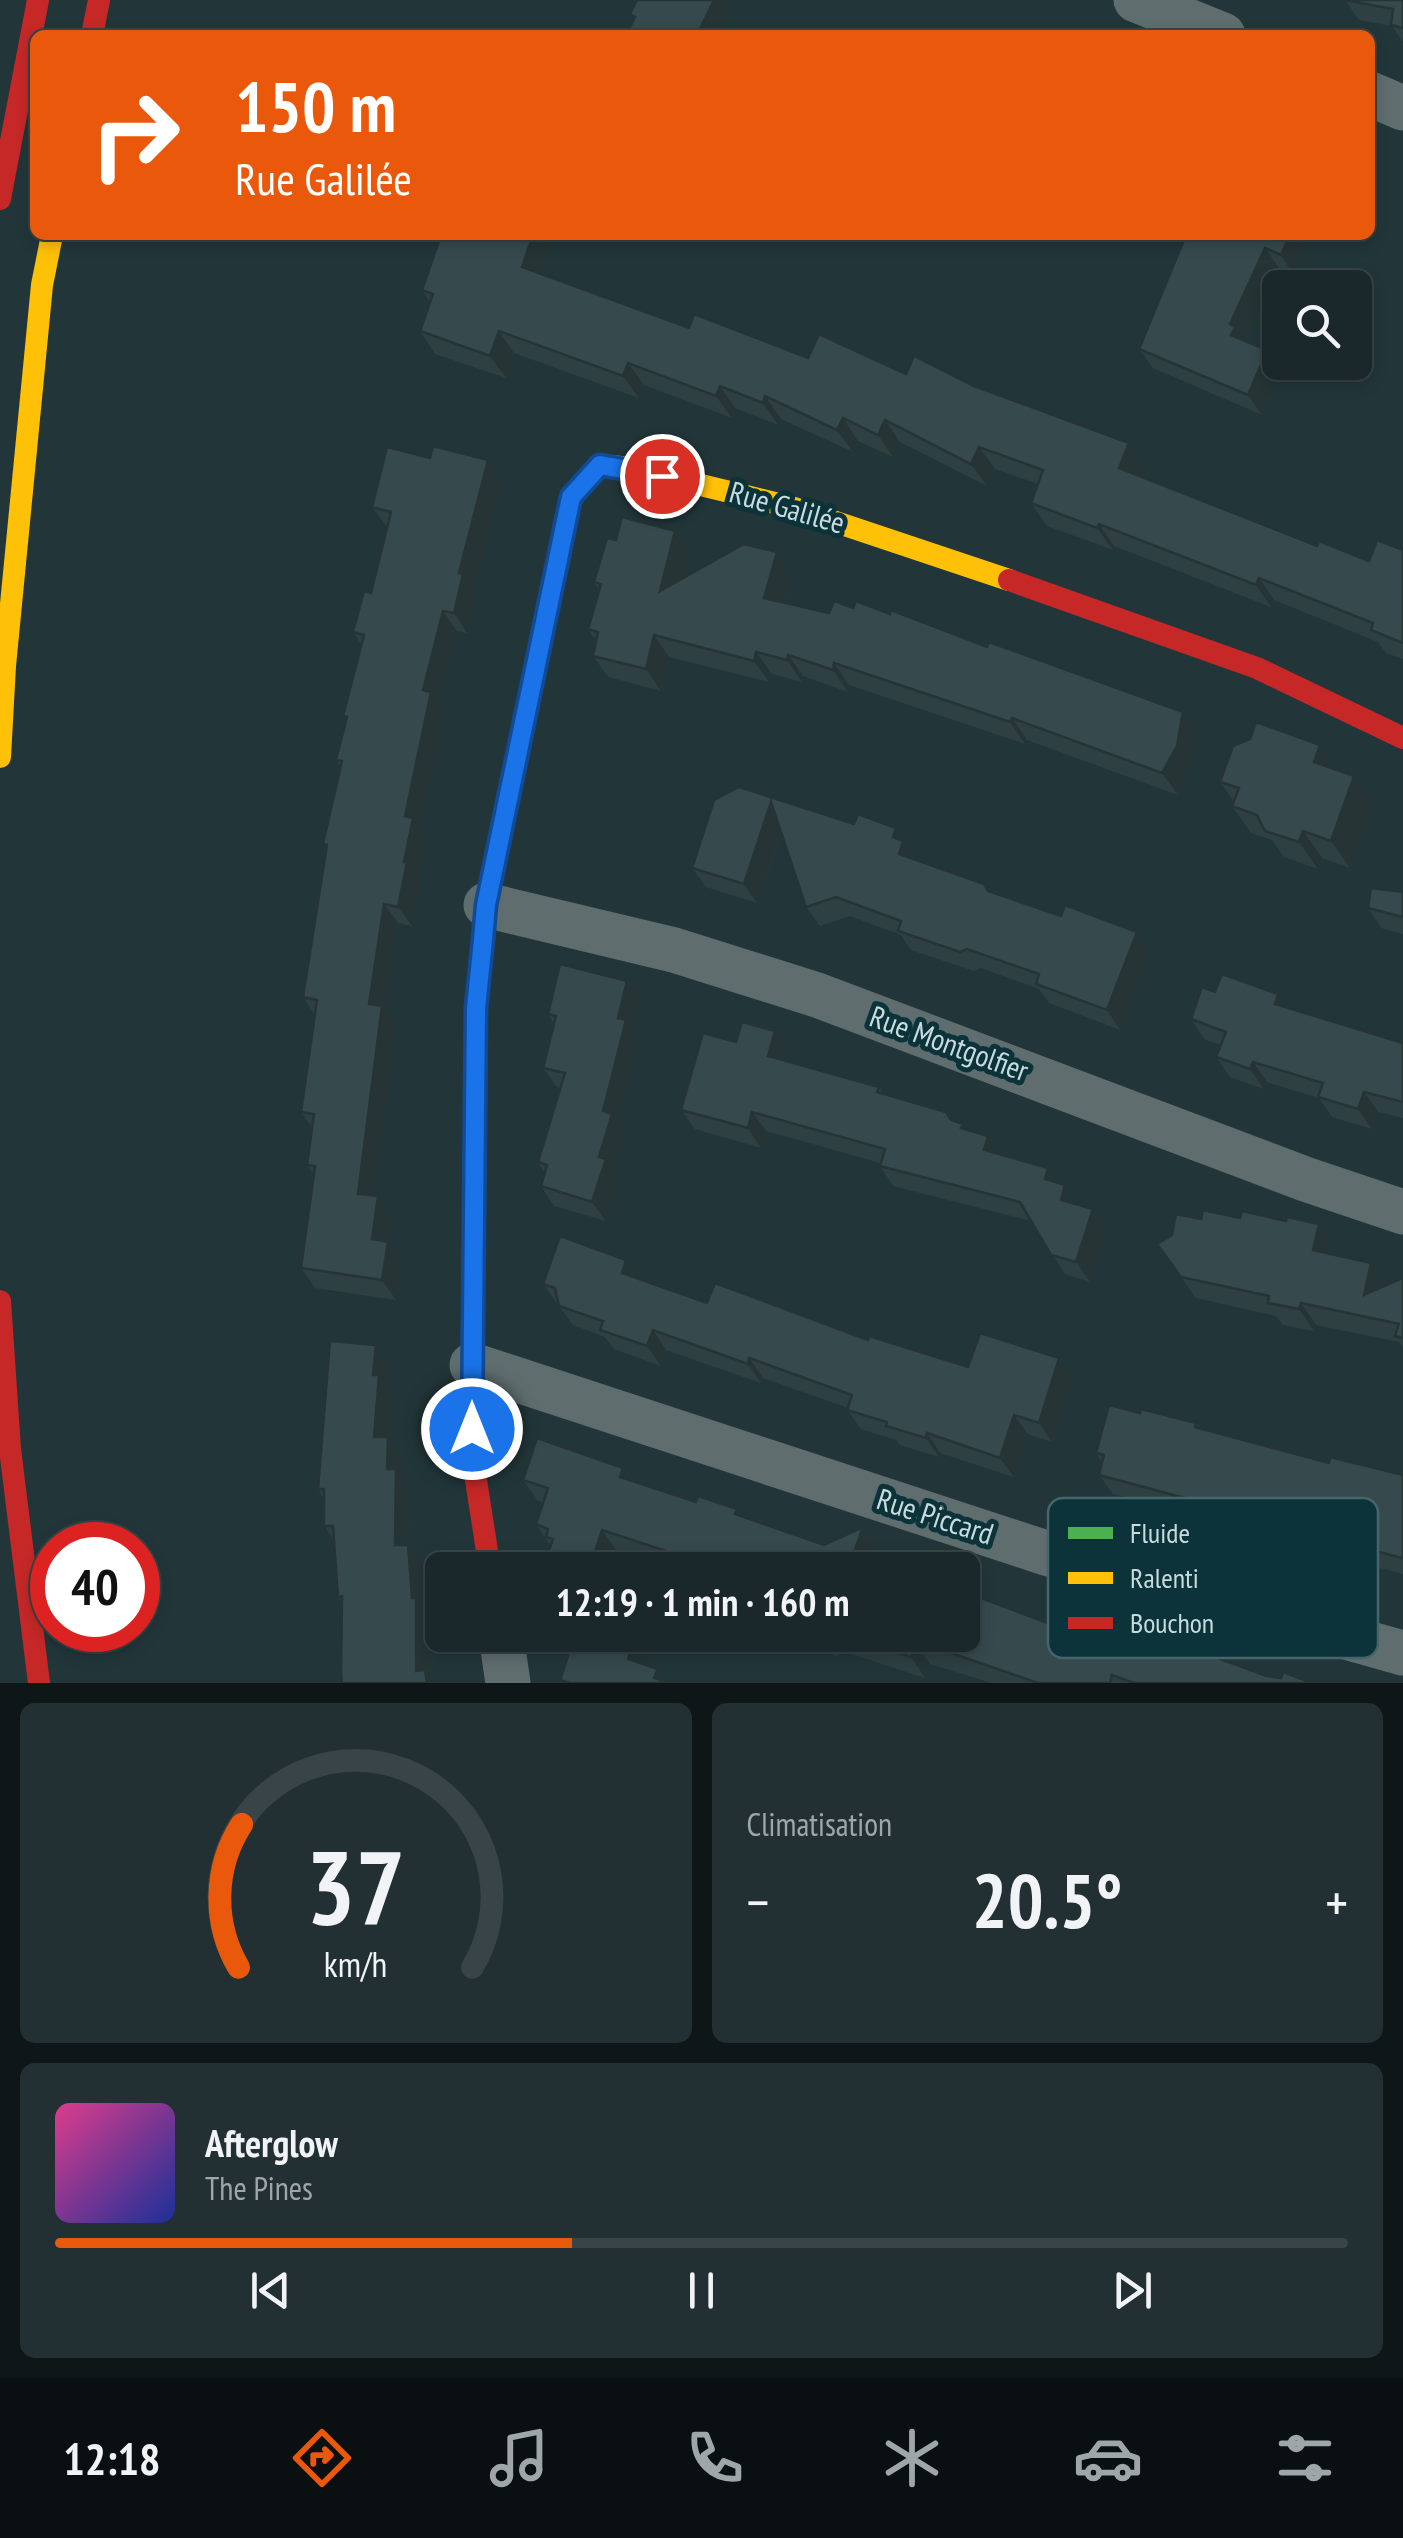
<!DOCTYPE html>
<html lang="fr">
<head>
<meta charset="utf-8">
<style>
	:root { --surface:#1a282b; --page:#233033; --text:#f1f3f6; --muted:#9fa6a9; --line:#384447; --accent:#ea580c }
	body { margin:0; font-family:"PT Sans Narrow",sans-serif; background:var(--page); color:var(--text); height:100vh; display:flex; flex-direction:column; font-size:38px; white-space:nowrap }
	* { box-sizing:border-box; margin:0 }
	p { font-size:32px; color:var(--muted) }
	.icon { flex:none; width:55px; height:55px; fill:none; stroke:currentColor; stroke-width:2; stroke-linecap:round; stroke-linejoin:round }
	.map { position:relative; height:1683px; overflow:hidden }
	.side { display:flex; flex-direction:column; gap:20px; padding:20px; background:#0e1618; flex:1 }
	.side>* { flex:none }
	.guide { position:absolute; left:30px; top:30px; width:1345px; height:210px; border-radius:15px; box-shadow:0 5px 15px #0003,0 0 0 2px var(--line); background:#ea580c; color:#fff; overflow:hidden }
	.buttons { position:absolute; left:1262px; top:270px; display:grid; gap:20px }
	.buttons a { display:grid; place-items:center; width:110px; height:110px; border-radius:15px; background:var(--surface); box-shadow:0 5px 15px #0003,0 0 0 2px var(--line); font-size:50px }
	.speed { position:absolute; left:30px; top:1522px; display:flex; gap:20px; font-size:50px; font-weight:700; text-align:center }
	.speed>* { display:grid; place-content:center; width:130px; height:130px; border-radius:50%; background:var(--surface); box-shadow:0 5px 15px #0003,0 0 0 2px var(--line); line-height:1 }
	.speed .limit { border:15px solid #d22; background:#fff; color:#111 }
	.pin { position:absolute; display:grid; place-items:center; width:85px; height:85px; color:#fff; margin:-42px; border:5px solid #fff; border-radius:50%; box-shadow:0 2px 10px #0007 }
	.me { position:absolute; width:110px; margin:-55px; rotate:0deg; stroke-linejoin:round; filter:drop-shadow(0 0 8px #0008) }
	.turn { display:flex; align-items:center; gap:35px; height:210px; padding:0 40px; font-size:45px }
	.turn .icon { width:130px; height:130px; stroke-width:2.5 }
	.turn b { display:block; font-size:70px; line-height:85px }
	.big { font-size:75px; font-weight:800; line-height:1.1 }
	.side .card { flex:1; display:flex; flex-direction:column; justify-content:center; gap:15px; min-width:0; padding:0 35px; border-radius:15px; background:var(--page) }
	.side .dial { align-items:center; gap:0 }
	.dial svg { height:260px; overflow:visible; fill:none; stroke:var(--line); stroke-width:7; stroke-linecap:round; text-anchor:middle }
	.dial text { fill:var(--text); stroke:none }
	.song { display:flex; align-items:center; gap:30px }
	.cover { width:120px; height:120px; border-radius:15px; background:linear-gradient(135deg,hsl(330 70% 55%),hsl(230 70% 35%)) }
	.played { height:10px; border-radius:5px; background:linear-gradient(90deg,var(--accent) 40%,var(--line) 40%) }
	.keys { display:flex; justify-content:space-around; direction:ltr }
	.heat { display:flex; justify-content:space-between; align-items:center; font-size:55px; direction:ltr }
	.side .tiles { flex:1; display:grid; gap:20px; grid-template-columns:1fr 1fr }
	.card:last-child { grid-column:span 2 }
	.trip { position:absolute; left:425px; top:1552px; width:555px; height:100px; border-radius:15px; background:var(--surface); box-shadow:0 5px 15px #0003,0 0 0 2px var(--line); font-weight:800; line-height:100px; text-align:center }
	.menu { display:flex; height:160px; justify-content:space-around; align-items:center; background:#0a1011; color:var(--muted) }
	.menu .icon { width:70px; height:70px }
	.menu .current { color:var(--accent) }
	.menu b { font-size:45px; color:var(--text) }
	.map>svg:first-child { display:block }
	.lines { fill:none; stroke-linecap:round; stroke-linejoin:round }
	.street { stroke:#5f6d6f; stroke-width:45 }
	.fast { stroke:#4caf50; stroke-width:22 }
	.slow { stroke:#ffc107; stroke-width:22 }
	.jam { stroke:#c62828; stroke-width:22 }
	.wall { fill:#2e4042 }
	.shaded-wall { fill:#263436 }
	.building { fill:#364a4d; stroke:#263436; stroke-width:2.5 }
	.route-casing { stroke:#114b97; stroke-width:25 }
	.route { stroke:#1a73e8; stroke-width:18 }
	.labels { text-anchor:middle; stroke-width:10; stroke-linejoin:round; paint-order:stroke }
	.street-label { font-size:30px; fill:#c8dcdf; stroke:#0c3339 }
	.key { fill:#0c3339; stroke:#44666b; stroke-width:2.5 }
	.key-label { font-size:28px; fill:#c8dcdf }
</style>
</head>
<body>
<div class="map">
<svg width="1403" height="1683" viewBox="0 0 1403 1683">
	<rect width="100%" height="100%" fill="#223639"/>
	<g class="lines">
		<g class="street">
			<polyline points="1136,0 1223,35"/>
			<polyline points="1370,94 1403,108"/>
			<polyline points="486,905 674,950 817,995 1305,1179 1403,1212"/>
			<polyline points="472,1365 1046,1553 1403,1653"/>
			<polyline points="501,1635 508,1683"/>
		</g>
		<polyline class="fast" points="475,1160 476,1009 486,905 545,624"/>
		<g class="slow">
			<polyline points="545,624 571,497 600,465 631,468 791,507 1009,580"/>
			<polyline points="0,757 5,666 42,285 52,235"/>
		</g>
		<g class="jam">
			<polyline points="92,35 99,0"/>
			<polyline points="0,199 38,0"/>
			<polyline points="1009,580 1257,668 1403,738"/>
			<polyline points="475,1160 473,1461 490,1570"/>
			<polyline points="0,1301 10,1449 39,1683"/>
		</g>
	</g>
	<g class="wall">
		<polygon points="1345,0 1403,0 1403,42 1392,26 1359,20"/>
		<polygon points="1186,235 1313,235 1294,275 1279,268 1245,341 1281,370 1262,415 1153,368 1139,349"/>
		<polygon points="542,274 689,328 808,358 974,386 1129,443 1145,465 1140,477 1317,546 1369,561 1403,550 1403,659 1386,653 1378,642 1274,600 1271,607 1114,546 1113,550 1047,526 1031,503 1038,484 995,469 987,486 900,442 893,457 858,441 853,452 781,419 778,425 735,408 732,418 644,385 639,398 514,353 506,378 435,354 420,331 430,302 422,290"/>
		<polygon points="502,480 474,589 477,594 467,633 457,631 439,703 445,712 420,828 427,837 418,878 421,882 412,926 398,923 385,1010 396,1026 374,1196 378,1196 392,1216 388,1242 402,1262 396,1300 315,1288 301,1268 314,1175 307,1165 312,1127 301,1112 315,1015 303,997 327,849 323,844 341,766 336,760 346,720 343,716 361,644 353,632 371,593 388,527 386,526 372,507"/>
		<polygon points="675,531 690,552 684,577 777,552 792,574 784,602 829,613 853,608 987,647 1183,712 1199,734 1192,768 1178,795 1027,740 1025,744 849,685 848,692 803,676 802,682 772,674 769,682 669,657 661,691 608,677 593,656 596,641 588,629 599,589 594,582 616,540"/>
		<polygon points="1338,770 1373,803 1350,868 1322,858 1318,869 1284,857 1272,840 1251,833 1232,806 1234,802 1220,782"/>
		<polygon points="714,800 854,824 896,828 917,860 990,892 1061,916 1137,932 1150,951 1120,1030 1049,1003 1039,989 981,968 974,971 911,950 901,935 850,916 820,926 806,907 781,831 757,903 706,887 692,868"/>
		<polygon points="1403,892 1403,934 1381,928 1368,908"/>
		<polygon points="627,981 641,1000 633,1030 639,1039 618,1123 625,1133 614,1171 619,1178 606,1221 554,1206 541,1186 545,1173 538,1162 561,1088 557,1087 543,1068 554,1024 548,1014"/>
		<polygon points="1215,992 1287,1008 1403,1043 1403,1118 1378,1112 1372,1129 1332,1117 1319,1098 1267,1082 1264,1089 1230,1077 1216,1057 1221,1045 1204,1039 1191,1019"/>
		<polygon points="775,1031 789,1051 786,1061 879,1087 884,1094 952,1120 967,1130 988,1136 1000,1154 1048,1168 1058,1183 1079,1205 1106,1229 1090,1282 1065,1274 1031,1221 893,1186 880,1166 880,1163 827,1148 766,1131 761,1148 695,1129 681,1110 736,1042"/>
		<polygon points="1240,1218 1319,1224 1334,1246 1332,1255 1371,1263 1386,1285 1403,1278 1403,1347 1399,1342 1316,1325 1314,1331 1283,1325 1276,1316 1196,1298 1157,1244 1201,1219"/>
		<polygon points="640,1279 707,1303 868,1340 968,1367 1059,1358 1073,1377 1052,1442 1028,1434 1014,1477 940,1453 939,1457 900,1445 896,1440 861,1429 847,1410 848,1408 763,1378 761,1383 666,1350 661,1366 614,1349 605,1337 573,1325 543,1284"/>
		<polygon points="390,1365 388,1388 393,1395 390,1440 401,1457 401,1476 410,1489 409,1546 422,1565 425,1611 430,1618 430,1677 342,1602 338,1597 334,1540 324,1526 324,1499 318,1489"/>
		<polygon points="1140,1413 1196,1423 1200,1428 1329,1463 1403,1475 1403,1574 1361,1563 1350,1548 1302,1536 1300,1545 1113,1494 1099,1475 1102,1462 1096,1453"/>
		<polygon points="623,1468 633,1481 743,1516 824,1545 878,1548 870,1570 675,1570 617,1551 550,1545 536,1524 543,1502 538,1501 523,1480"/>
		<polygon points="1058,1627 1087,1631 1145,1646 1195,1650 1267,1676 1312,1683 992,1683 930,1664 925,1678 842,1651 840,1657 795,1642 790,1635 962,1635"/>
	</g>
	<g class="shaded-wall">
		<polygon points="714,0 723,0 731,11 719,35 697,35"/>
		<polygon points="533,235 556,235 537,289 522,267"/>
		<polygon points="1290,235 1313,235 1294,275 1281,255"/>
		<polygon points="1265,248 1279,268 1245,341 1231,335 1230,324"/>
		<polygon points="499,331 514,353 506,378 490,356"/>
		<polygon points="1267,350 1281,370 1262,415 1248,395"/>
		<polygon points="628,363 644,385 639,398 623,376"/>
		<polygon points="720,386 735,408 732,418 716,396"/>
		<polygon points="765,396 781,419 778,425 763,403"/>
		<polygon points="843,418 858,441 853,452 837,430"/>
		<polygon points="885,420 900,442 893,457 878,435"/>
		<polygon points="1129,443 1145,465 1135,491 1119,468"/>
		<polygon points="979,447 995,469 987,486 971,464"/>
		<polygon points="488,460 502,480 474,589 477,594 467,633 454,613 459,573"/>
		<polygon points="1099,524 1114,546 1113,550 1097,528"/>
		<polygon points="675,531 690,552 675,613 660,591"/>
		<polygon points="777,552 792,574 779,619 764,598"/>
		<polygon points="1259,578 1274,600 1271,607 1256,585"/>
		<polygon points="443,611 457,631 439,703 445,712 420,828 427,837 418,878 421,882 412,926 398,907 404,862 405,816 423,690"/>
		<polygon points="654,635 669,657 661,691 646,669"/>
		<polygon points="756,652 772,674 769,682 754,661"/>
		<polygon points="788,655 803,676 802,682 787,660"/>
		<polygon points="834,663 849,685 848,692 833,670"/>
		<polygon points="1183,712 1199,734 1192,768 1178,795 1162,773"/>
		<polygon points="1012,718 1027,740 1025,744 1010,722"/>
		<polygon points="1320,745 1339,772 1314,762"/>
		<polygon points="1354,776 1373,803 1350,868 1331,841"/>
		<polygon points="771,802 784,821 757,903 744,884"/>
		<polygon points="896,828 909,848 917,860 899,854 893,837"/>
		<polygon points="1303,831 1322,858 1318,869 1299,842"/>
		<polygon points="384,904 398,923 385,1010 396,1026 372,1213 358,1194 369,1004"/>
		<polygon points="1137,932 1150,951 1120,1030 1107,1010"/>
		<polygon points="627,981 641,1000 633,1030 639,1039 618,1123 625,1133 614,1171 619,1178 606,1221 592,1202 603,1111 618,1018"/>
		<polygon points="1278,994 1292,1014 1275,1004"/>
		<polygon points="775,1031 789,1051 782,1075 768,1056"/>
		<polygon points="1253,1062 1267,1082 1264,1089 1250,1069"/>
		<polygon points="1364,1092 1378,1112 1372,1129 1358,1109"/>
		<polygon points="752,1112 766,1131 761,1148 748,1128"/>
		<polygon points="988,1136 1002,1156 984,1150"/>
		<polygon points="1048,1168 1062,1188 1045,1179"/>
		<polygon points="1065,1185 1079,1204 1061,1200"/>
		<polygon points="378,1196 392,1216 388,1242 402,1262 396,1300 382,1280 372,1239"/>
		<polygon points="1093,1209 1106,1229 1090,1282 1076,1262"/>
		<polygon points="1319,1224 1334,1246 1328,1272 1313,1250"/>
		<polygon points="626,1260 640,1279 622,1273"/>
		<polygon points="1371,1263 1386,1285 1364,1295"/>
		<polygon points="1301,1303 1316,1325 1314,1331 1299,1309"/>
		<polygon points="653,1330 666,1350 661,1366 647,1346"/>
		<polygon points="376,1345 390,1365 388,1388 393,1395 390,1440 401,1457 401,1476 410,1489 409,1546 422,1565 425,1611 430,1618 430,1677 434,1683 424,1683 416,1671 412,1598 395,1545 387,1469 374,1437 373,1375"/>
		<polygon points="749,1358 763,1378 761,1383 748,1364"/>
		<polygon points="1059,1358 1073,1377 1052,1442 1039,1423"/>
		<polygon points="1014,1415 1028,1434 1014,1477 1000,1458"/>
		<polygon points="927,1433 940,1453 939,1457 926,1438"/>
		<polygon points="623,1468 638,1489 620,1477"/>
		<polygon points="1288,1516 1302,1536 1300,1545 1286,1525"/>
		<polygon points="863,1527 878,1548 870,1570 848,1570"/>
		<polygon points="602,1530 617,1551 610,1570 589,1570"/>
		<polygon points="826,1635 831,1635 842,1651 840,1657"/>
		<polygon points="633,1643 647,1663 642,1679 628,1659"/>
		<polygon points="915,1643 930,1664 925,1678 911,1657"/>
		<polygon points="658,1669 667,1683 654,1678"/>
	</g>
	<g class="building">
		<polygon points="637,0 714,0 697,35 626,35 635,17 630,14"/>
		<polygon points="1345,0 1403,0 1403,28 1391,25 1393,9"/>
		<polygon points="441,235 533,235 522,267 689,328 694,314 808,358 819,334 906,374 914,356 974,386 1129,443 1119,468 1317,546 1319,541 1369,561 1377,540 1403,550 1403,643 1371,630 1373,623 1259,578 1256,585 1099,524 1097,528 1031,503 1043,470 979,447 971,464 885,420 878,435 843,418 837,430 765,396 763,403 720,386 716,396 628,363 623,376 499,331 490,356 420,331 433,294 422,290"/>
		<polygon points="1186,235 1290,235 1281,255 1265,248 1230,324 1235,327 1231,335 1267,350 1248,395 1139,349"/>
		<polygon points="433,446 488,460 459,573 463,574 454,613 443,611 423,690 431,692 405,816 413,818 404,862 407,862 398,907 384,904 369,1004 382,1006 358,1194 378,1196 372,1239 388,1242 382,1280 301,1268 315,1166 307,1165 314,1114 301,1112 317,1000 303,997 327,845 323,844 342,761 336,760 347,717 343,716 364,635 353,632 364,591 371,593 391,512 372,507 387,447 430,458"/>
		<polygon points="622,517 675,531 660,591 744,544 777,552 764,598 829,613 834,601 853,608 856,601 890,614 891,610 987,647 989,642 1183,712 1177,746 1162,773 1012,718 1010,722 834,663 833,670 788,655 787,660 756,652 754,661 654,635 646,669 593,656 598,632 588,629 601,584 594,582 607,538 616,540"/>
		<polygon points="1256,722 1320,745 1314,762 1354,776 1331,841 1303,831 1299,842 1265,831 1257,815 1232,806 1239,788 1220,782 1233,746 1250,739"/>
		<polygon points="739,787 854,824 858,814 896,828 893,837 903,841 899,854 984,884 988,891 1061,916 1065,905 1137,932 1107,1010 1036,984 1039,974 967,949 960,952 898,931 901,921 836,897 806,907 771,802 744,884 692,868 714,800"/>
		<polygon points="1371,888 1403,892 1403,917 1368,908"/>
		<polygon points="560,964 627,981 618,1018 626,1020 603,1111 612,1114 599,1157 606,1159 592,1202 541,1186 547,1165 538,1162 565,1073 543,1068 556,1016 548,1014"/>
		<polygon points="1222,974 1278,994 1275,1004 1403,1043 1403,1102 1364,1092 1358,1109 1318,1097 1323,1083 1253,1062 1250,1069 1216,1057 1226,1032 1191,1019 1202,987 1215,992"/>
		<polygon points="742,1022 775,1031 768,1056 879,1087 877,1092 946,1112 951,1120 963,1124 961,1128 988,1136 984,1150 1048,1168 1045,1179 1065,1185 1061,1200 1093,1209 1076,1262 1051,1255 1020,1202 880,1166 885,1149 752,1112 748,1128 681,1110 703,1033 736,1042"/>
		<polygon points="1203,1210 1240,1218 1242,1211 1286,1221 1287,1217 1319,1224 1313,1250 1371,1263 1364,1295 1403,1278 1403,1338 1395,1336 1399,1324 1301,1303 1299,1309 1268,1303 1269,1296 1181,1277 1157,1244 1172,1235 1176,1214 1201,1219"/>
		<polygon points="560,1236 626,1260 622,1273 707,1303 715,1283 868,1340 869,1336 968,1367 980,1333 1059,1358 1039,1423 1014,1415 1000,1458 927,1433 926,1438 886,1426 887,1422 847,1410 852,1395 749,1358 748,1364 653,1330 647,1346 600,1330 603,1321 559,1306 555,1288 543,1284"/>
		<polygon points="330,1341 376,1345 373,1375 379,1375 374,1437 388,1437 387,1469 396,1469 395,1545 408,1545 412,1598 416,1598 416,1671 425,1670 427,1683 342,1683 341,1673 342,1596 338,1597 333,1526 324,1526 324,1489 318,1489"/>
		<polygon points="1109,1405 1140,1413 1141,1409 1196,1423 1195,1427 1329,1463 1330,1457 1403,1475 1403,1558 1347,1544 1350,1532 1288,1516 1286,1525 1099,1475 1104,1455 1096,1453"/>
		<polygon points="537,1438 623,1468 620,1477 696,1502 698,1496 737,1509 735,1514 824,1545 863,1527 848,1570 724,1570 602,1530 589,1570 545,1570 542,1569 553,1539 546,1537 548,1529 536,1524 548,1488 523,1480"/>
		<polygon points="962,1591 1058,1627 1061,1621 1087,1631 1089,1626 1145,1646 1149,1635 1169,1641 1185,1638 1195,1650 1267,1676 1281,1678 1283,1672 1312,1683 1134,1683 1112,1675 1110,1683 1038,1683 954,1654 915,1643 911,1657 844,1635 962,1635"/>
		<polygon points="575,1635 610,1635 633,1643 628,1659 658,1669 654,1678 669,1683 570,1683 560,1680"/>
	</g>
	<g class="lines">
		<g class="route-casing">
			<polyline id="route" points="472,1429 476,1008 483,940 486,905 571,497 600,465 662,476"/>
		</g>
		<use href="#route" class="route"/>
	</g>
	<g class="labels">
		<g class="street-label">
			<text transform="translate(787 508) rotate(16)" y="10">Rue Galilée</text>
			<text transform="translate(949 1044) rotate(20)" y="10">Rue Montgolfier</text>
			<text transform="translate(935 1517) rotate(18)" y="10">Rue Piccard</text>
		</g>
	</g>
	<rect x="1048" y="1498" width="330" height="160" rx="15" class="key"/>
	<rect x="1068" y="1527" width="45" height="12" fill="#4caf50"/>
	<rect x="1068" y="1572" width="45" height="12" fill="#ffc107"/>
	<rect x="1068" y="1617" width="45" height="12" fill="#c62828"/>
	<g class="key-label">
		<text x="1130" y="1543">Fluide</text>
		<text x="1130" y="1588">Ralenti</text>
		<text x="1130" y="1633">Bouchon</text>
	</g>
</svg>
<div class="buttons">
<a><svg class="icon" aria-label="search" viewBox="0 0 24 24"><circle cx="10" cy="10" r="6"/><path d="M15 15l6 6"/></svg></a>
</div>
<div class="speed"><div class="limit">40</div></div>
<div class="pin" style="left:662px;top:476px;background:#d93025"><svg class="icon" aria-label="arrive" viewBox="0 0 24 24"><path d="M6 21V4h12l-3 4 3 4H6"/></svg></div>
<svg class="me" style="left:472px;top:1429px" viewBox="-20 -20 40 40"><circle r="17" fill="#1a73e8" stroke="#fff" stroke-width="3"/><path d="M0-11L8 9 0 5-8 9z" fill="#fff"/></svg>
<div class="trip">12:19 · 1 min · 160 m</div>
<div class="guide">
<div class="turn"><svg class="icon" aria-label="right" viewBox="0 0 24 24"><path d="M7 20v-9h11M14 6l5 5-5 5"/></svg><div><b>150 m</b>Rue Galilée</div></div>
</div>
</div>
<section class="side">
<div class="tiles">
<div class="card dial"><svg viewBox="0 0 100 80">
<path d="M14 69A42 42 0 1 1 86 69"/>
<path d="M14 69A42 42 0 0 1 15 25" stroke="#ea580c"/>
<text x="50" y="56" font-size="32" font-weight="700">37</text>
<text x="50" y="72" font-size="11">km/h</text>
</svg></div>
<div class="card"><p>Climatisation</p>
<div class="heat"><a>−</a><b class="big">20.5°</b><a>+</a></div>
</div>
<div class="card">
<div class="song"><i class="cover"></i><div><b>Afterglow</b><p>The Pines</p></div></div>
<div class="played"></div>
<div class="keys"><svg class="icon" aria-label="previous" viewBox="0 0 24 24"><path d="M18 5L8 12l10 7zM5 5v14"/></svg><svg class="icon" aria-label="pause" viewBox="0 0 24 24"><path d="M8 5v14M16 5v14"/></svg><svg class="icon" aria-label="next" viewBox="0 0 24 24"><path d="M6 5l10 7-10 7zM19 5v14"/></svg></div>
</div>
</div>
</section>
<nav class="menu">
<b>12:18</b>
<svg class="icon current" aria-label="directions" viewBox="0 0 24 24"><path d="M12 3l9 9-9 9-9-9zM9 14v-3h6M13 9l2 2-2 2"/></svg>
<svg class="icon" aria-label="music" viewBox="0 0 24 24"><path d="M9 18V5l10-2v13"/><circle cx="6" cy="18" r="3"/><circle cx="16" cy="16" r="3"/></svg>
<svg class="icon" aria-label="phone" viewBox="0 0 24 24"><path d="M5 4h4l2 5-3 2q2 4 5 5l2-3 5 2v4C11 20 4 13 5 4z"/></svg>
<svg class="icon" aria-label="climate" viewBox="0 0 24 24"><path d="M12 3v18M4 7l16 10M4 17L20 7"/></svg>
<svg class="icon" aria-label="car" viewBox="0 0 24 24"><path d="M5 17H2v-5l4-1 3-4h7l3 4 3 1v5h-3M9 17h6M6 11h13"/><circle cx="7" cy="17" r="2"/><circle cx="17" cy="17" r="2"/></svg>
<svg class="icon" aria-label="filters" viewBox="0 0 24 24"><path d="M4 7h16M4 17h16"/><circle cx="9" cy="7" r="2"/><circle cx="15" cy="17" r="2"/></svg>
</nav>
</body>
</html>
